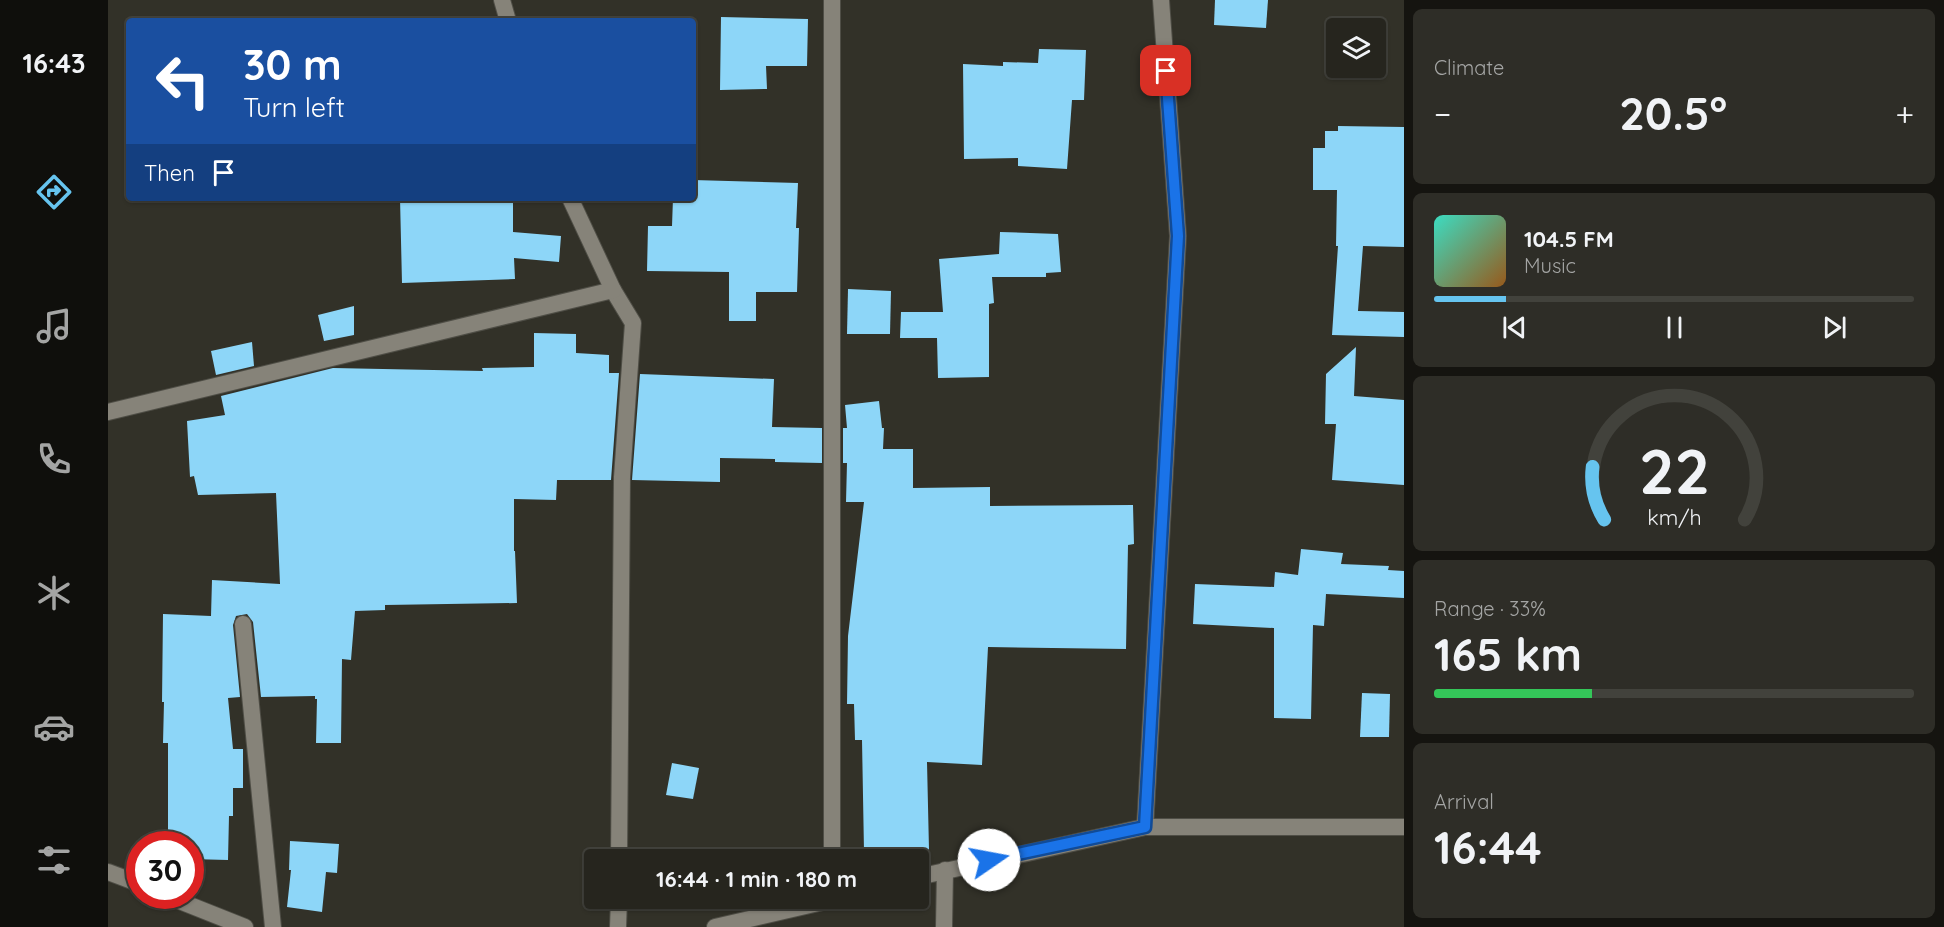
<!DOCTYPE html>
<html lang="en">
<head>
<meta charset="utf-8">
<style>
	:root { --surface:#26251e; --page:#2e2d27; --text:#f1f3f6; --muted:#a4a5a4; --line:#42423c; --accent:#66c4ef }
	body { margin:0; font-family:Quicksand,sans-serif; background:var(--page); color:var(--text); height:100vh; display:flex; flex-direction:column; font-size:22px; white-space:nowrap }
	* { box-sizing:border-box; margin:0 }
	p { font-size:20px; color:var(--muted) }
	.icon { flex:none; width:33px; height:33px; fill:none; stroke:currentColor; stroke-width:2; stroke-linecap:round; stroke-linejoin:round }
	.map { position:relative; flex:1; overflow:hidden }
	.panel { display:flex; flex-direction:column; gap:9px; padding:9px; background:#151410; width:540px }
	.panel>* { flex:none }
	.banner { position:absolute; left:18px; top:18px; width:570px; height:183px; border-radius:6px; box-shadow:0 2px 4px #0004,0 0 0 2px var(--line); background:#1a4fa0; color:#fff; overflow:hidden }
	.fabs { position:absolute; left:1218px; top:18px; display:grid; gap:12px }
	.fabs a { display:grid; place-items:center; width:60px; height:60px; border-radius:6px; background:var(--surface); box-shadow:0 2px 4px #0004,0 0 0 2px var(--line); font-size:30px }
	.speed { position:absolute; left:18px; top:831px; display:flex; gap:12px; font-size:30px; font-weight:700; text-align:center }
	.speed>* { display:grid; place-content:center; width:78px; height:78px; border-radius:50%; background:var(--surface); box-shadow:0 2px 4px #0004,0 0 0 2px var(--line); line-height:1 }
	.speed .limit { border:9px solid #d22; background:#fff; color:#111 }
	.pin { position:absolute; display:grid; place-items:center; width:51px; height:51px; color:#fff; margin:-26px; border-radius:12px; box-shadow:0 3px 9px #0006 }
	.me { position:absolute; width:66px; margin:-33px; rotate:78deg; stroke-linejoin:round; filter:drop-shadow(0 0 4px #0008) }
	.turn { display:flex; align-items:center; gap:21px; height:126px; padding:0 18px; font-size:27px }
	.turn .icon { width:78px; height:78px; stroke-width:2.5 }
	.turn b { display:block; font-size:42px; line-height:51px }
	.then { display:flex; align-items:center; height:57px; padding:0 18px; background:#0003; gap:12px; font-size:22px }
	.big { font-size:45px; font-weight:700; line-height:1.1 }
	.panel .tile { flex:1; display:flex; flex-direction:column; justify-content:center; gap:9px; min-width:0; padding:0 21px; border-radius:9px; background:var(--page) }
	.panel .dial { align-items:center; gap:0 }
	.dial svg { height:156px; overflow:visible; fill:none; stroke:var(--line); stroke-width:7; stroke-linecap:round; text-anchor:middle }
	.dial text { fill:var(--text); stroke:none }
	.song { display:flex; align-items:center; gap:18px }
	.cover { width:72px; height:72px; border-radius:9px; background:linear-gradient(135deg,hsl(170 70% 55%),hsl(30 70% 35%)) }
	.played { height:6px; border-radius:3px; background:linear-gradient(90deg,var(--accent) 15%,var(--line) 15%) }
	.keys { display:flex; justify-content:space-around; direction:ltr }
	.heat { display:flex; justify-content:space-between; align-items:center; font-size:33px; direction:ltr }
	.charge { height:9px; border-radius:4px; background:linear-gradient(90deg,#34c759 33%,var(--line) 0) }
	.trip { position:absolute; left:476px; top:849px; width:345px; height:60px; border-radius:6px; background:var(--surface); box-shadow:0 2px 4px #0004,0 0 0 2px var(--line); font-weight:700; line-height:60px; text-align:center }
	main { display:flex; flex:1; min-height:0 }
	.dock { display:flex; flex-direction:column; width:108px; justify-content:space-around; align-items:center; background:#0f0f0c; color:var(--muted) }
	.dock .icon { width:42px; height:42px }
	.dock .current { color:var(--accent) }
	.dock b { font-size:27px; color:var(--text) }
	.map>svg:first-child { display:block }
	.building { fill:#8dd6f8 }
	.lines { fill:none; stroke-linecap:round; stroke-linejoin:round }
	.minor-casing { stroke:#4f4e46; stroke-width:18 }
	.minor { stroke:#868379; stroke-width:16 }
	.route-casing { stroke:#114b97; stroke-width:15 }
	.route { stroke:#1a73e8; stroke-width:10 }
</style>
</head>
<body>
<main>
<nav class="dock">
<b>16:43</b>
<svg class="icon current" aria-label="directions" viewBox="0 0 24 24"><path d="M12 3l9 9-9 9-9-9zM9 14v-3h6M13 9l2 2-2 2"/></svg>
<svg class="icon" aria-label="music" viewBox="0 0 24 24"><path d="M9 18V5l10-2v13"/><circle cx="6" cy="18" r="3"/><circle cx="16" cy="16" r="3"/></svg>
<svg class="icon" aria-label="phone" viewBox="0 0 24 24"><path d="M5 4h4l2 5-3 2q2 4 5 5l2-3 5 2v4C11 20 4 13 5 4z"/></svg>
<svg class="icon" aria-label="climate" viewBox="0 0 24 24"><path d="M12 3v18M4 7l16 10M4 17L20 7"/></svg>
<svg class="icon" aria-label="car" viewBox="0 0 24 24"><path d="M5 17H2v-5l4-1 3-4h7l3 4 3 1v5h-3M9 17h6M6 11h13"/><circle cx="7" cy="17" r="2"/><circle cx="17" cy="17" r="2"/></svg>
<svg class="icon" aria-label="filters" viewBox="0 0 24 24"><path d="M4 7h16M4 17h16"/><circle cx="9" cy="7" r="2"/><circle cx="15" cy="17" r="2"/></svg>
</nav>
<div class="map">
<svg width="1296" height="927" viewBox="0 0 1296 927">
	<rect width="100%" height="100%" fill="#323128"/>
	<g class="building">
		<polygon points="1107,0 1160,0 1158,28 1106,25"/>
		<polygon points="613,17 700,19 699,66 658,66 659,89 612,90"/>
		<polygon points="931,49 978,50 976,100 964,100 959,169 910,166 910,158 856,159 855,64 895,66 895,62 930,63"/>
		<polygon points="1230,126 1296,127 1296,247 1255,246 1250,311 1296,312 1296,337 1224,335 1230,246 1228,246 1229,190 1205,190 1205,148 1217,148 1217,131 1230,131"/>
		<polygon points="585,180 690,183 688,228 691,228 689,292 648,292 648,321 621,321 621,272 539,271 540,226 564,226 565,198 585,198"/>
		<polygon points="292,198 405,198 405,232 453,236 451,262 406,258 407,279 294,283"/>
		<polygon points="892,232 950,234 953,272 938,273 938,277 884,277 886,303 881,304 881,377 830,378 829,338 792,338 793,312 835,312 831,259 891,254"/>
		<polygon points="740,289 783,291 782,334 739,334"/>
		<polygon points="246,306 246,335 216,341 210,315"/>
		<polygon points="426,333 468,334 468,353 501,355 501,373 511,373 503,480 449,480 448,500 406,499 406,551 407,551 409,603 277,605 277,610 247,611 243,660 234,659 233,743 208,743 209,699 207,699 207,696 153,697 145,622 139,614 128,616 125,625 132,697 120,698 125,749 135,749 135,788 125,788 125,816 121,816 120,860 82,859 82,844 60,844 60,743 55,743 56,702 54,702 55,614 103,616 104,580 172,584 168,493 90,495 86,476 82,477 79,421 117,415 113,396 225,368 375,371 374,368 426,367"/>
		<polygon points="144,342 146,366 108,375 103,351"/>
		<polygon points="1248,347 1246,396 1296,400 1296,485 1224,480 1228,424 1217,424 1218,374"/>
		<polygon points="532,374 666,379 664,427 714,428 714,463 667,462 667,459 612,458 612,482 524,480"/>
		<polygon points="771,401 774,428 776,428 775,449 805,449 805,488 882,487 882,506 1025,505 1026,544 1020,545 1018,649 880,647 874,765 819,762 821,850 756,851 754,740 747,740 746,704 739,704 740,636 756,502 738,502 739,463 735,463 735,428 739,428 737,405"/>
		<polygon points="1193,549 1235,553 1233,564 1281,566 1280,570 1296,571 1296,598 1218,594 1216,626 1205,625 1203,719 1166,718 1166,628 1085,624 1087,584 1166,587 1167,572 1190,575"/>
		<polygon points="1254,693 1282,694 1281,737 1252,737"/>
		<polygon points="564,763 591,768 585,799 558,795"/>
		<polygon points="182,841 231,844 229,873 218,872 214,912 179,907 183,870 181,870"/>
	</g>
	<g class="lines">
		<g class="minor-casing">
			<g id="minor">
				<polyline points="394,0 400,21"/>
				<polyline points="724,0 724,860"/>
				<polyline points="505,290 525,323 514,477 511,860"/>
				<polyline points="0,412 505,290 462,198"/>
				<polyline points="135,624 165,927"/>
				<polyline points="1037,827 1070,236 1053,0"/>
				<polyline points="0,872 32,884"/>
				<polyline points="810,877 1037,827 1296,827"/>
				<polyline points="59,896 137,927"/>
				<polyline points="510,927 511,898"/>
				<polyline points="607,927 732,898"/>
				<polyline points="836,927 837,870"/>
			</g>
		</g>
		<use href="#minor" class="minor"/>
	</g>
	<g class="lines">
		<g class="route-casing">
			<polyline id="route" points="881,860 1037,827 1070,236 1058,71"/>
		</g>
		<use href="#route" class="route"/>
	</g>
</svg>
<div class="fabs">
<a><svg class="icon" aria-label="layers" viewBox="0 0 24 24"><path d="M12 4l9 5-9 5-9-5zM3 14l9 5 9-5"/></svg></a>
</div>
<div class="speed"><div class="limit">30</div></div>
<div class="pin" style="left:1058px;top:71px;background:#d93025"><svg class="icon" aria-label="arrive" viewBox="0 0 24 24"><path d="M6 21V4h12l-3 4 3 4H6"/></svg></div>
<svg class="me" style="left:881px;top:860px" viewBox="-20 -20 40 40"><circle r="19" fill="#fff"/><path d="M0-13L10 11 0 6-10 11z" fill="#1a73e8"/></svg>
<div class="trip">16:44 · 1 min · 180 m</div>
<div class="banner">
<div class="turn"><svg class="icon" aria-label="left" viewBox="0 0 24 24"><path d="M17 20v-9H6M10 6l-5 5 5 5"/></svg><div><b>30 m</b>Turn left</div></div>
<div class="then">Then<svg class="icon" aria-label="arrive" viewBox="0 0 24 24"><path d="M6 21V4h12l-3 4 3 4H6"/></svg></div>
</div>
</div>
<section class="panel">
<div class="tile"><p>Climate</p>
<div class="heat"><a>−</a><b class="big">20.5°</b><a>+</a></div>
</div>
<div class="tile">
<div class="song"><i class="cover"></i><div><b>104.5 FM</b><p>Music</p></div></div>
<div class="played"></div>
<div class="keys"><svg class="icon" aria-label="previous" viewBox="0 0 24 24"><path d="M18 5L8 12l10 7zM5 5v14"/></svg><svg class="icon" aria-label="pause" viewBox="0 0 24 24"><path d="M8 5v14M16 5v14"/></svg><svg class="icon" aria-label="next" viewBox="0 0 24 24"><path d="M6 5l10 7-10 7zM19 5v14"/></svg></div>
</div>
<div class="tile dial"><svg viewBox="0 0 100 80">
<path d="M14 69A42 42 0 1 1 86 69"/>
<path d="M14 69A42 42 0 0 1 8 42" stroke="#66c4ef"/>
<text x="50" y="56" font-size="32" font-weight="700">22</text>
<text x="50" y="72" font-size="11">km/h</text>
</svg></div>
<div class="tile"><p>Range · 33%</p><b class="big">165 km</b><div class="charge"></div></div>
<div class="tile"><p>Arrival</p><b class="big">16:44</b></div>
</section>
</main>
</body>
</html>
